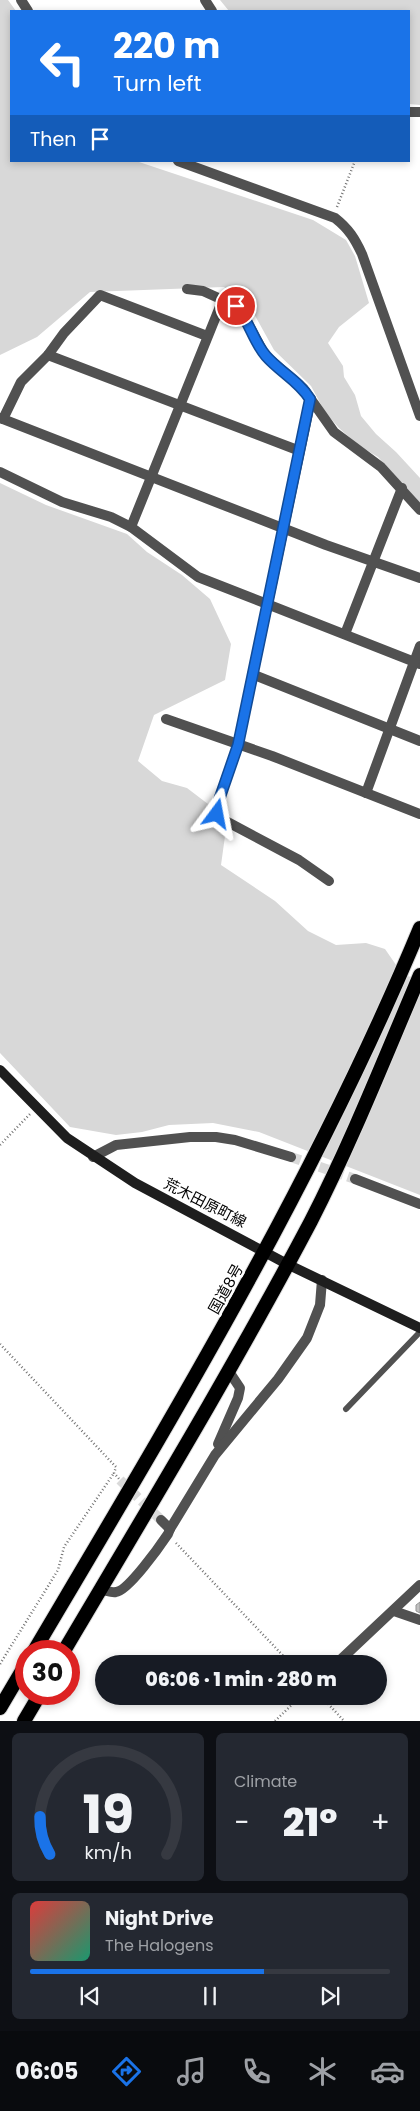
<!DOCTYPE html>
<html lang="en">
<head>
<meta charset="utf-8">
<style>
	:root { --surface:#171b24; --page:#242831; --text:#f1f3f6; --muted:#9ea1a6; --line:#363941; --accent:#1a73e8 }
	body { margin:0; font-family:Poppins,"Noto Sans JP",sans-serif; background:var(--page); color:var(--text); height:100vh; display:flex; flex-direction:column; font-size:19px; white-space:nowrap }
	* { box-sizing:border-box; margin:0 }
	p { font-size:16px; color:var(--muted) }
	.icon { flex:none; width:28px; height:28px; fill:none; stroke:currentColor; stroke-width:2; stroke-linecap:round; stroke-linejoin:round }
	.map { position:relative; height:1721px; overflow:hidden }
	.details { display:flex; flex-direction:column; gap:12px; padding:12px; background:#0d0f14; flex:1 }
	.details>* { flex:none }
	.top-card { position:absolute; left:10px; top:10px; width:400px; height:152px; border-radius:0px; box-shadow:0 2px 8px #0003; background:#1a73e8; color:#fff; overflow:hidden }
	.speed { position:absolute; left:15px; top:1640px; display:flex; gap:10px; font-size:25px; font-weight:700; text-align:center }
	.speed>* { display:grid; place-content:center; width:65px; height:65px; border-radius:50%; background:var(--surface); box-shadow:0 2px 8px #0003; line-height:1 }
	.speed .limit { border:8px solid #d22; background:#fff; color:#111 }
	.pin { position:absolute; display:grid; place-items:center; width:42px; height:42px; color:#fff; margin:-21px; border:2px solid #fff; border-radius:50%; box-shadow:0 1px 5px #0007 }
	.me { position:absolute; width:55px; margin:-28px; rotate:13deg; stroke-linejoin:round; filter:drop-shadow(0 0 4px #0008) }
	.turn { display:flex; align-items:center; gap:18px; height:105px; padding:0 20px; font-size:22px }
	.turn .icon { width:65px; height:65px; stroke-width:2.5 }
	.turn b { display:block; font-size:35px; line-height:42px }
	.then { display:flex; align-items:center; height:48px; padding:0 20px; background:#0003; gap:10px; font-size:19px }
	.big { font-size:38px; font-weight:800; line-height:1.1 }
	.details .tile { flex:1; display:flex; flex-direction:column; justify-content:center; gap:8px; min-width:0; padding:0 18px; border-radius:8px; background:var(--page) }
	.details .dial { align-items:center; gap:0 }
	.dial svg { height:130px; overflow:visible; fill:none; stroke:var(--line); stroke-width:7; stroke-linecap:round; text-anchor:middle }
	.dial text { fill:var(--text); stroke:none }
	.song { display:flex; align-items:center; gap:15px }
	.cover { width:60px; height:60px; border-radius:8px; background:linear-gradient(135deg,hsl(0 70% 55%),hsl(160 70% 35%)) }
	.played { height:5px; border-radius:2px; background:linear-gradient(90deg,var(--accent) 65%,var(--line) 65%) }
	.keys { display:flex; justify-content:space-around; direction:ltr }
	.heat { display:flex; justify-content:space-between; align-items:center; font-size:28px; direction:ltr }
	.details .tiles { flex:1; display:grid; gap:12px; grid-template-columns:1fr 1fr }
	.tile:last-child { grid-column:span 2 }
	.trip { position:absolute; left:95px; top:1655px; width:292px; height:50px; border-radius:25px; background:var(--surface); box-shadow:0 2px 8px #0003; font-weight:800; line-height:50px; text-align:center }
	.menu { display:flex; height:80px; justify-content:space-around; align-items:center; background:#090b0e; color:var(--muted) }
	.menu .icon { width:35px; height:35px }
	.menu .selected { color:var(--accent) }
	.menu b { font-size:22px; color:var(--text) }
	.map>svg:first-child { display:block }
	.green { fill:#d8d8d8 }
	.building { fill:#c0c0c0; stroke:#959595 }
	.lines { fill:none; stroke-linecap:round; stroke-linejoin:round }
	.minor-tunnel { stroke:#d9d9d9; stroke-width:10; stroke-dasharray:10 5; stroke-linecap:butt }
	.trunk-casing { stroke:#dbdbdb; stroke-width:16 }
	.path { stroke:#737373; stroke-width:2.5; stroke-dasharray:1 2.5; stroke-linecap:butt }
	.service { stroke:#515151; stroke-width:6 }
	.minor { stroke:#515151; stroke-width:10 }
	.tertiary { stroke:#515151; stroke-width:10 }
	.secondary { stroke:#1e1e1e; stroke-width:10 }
	.trunk { stroke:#000; stroke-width:14 }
	.route-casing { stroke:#114b97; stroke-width:12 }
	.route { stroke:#1a73e8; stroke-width:9 }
	.labels { text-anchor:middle; stroke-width:5; stroke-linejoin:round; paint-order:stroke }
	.street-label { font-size:15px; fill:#000; stroke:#fff }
</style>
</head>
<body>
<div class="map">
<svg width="420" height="1721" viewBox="0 0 420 1721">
	<rect width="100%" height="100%" fill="#fff"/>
	<g class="green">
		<polygon points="0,0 8,0 16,11 11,11 11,161 136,161 313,220 346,240 355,256 369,303 339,327 328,343 343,366 344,377 355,395 361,416 376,434 396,452 420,478 420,503 378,457 358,445 339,428 325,412 311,386 274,350 252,310 224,287 90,292 37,337 0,355"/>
		<polygon points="220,0 420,0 420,105 409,104 409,11 229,11"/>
		<polygon points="0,483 46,505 127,534 147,552 182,575 210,599 231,644 225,680 154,715 138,761 162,781 187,788 208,804 212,823 226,829 221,865 275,901 308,931 336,945 366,943 385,949 403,975 420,979 420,1195 259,1132 213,1123 169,1125 142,1132 116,1135 70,1127 0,1053"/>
	</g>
	<polygon class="building" points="420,1602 420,1613 416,1611 416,1605"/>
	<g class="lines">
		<g class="minor-tunnel">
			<polyline points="291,1157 355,1179"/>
			<polyline points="120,1480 161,1520"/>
		</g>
		<g class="trunk-casing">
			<g id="trunk">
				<path d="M 34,1651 C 173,1416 315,1181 420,928"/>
				<path d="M 64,1651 C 148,1509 234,1367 311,1221 C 352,1141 385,1057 420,975"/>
				<polyline points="0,1708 26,1664"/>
				<polyline points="24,1721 40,1694"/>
			</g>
		</g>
		<g class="path">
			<polyline points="337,207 355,161"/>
			<polyline points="0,1145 30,1114"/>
			<polyline points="0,1344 116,1467 114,1473 120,1480"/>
			<polyline points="176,1543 291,1664"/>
			<polyline points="0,1664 58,1570 64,1547 114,1473"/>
			<polyline points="321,1696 344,1721"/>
			<polyline points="275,1721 301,1696"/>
		</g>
		<polyline class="service" points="346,1409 420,1332"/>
		<g class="minor">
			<polyline points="21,0 28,11"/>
			<path d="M 178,161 L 335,218 C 349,229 355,239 362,254 L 420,416"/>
			<polyline points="187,289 203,291 236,306 243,314 265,355 303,388 334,432 381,467 420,510"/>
			<polyline points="48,355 300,451"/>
			<polyline points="311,399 238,745 219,800 217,814 220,818 299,860 329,881"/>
			<polyline points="0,418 326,545 420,578"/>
			<polyline points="3,419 21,382 48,355 64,333 100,295 207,336"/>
			<polyline points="0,472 62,502 111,517 131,527 198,577 420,664"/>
			<polyline points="131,527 223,299"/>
			<polyline points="345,634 402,488"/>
			<polyline points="252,674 420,741"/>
			<polyline points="166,719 272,756 420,814"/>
			<polyline points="366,793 420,646"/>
			<polyline points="93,1157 116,1145 190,1137 216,1137 235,1140 291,1157"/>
			<polyline points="355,1179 420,1204"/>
			<polyline points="218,1444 238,1398 240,1388 228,1370"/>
			<polyline points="170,1529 215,1455 278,1379 307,1338 320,1305 322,1280"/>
			<path d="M 101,1590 C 105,1590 111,1593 116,1592 C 128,1591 160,1546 168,1534 L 170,1529 L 161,1520"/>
			<polyline points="394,1611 420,1620"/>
			<polyline points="336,1664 420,1585"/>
		</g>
		<g class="tertiary">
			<polyline points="205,0 212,11"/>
			<polyline points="409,112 420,112"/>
		</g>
		<polyline class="secondary" points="0,1070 67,1138 135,1183 287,1264 420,1328"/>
		<use href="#trunk" class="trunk"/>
	</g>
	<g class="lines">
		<g class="route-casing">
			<path id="route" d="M 217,814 L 219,800 L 238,745 L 310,399 C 299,381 280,372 266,356 C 253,341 249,320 236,306"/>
		</g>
		<use href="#route" class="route"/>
	</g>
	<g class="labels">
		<g class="street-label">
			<text transform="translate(205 1203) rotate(27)" y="5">荒木田原町線</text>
			<text transform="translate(226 1289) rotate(-61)" y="5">国道8号</text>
		</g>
	</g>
</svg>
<div class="speed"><div class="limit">30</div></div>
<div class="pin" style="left:236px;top:306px;background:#d93025"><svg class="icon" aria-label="arrive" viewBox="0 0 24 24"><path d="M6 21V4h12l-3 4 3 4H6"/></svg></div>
<svg class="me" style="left:217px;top:814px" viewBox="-20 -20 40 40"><path d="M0-17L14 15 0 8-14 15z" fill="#1a73e8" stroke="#fff" stroke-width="4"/></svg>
<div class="trip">06:06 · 1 min · 280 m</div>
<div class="top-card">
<div class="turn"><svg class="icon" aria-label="left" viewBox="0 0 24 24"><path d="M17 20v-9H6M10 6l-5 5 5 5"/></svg><div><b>220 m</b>Turn left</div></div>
<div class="then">Then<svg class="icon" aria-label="arrive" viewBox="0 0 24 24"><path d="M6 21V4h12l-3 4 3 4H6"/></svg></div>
</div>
</div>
<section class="details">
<div class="tiles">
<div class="tile dial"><svg viewBox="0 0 100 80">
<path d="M14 69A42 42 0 1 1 86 69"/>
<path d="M14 69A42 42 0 0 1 8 46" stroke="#1a73e8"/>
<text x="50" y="56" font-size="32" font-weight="700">19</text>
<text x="50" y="72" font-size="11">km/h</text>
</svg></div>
<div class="tile"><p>Climate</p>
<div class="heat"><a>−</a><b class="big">21°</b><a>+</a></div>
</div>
<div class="tile">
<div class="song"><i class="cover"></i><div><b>Night Drive</b><p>The Halogens</p></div></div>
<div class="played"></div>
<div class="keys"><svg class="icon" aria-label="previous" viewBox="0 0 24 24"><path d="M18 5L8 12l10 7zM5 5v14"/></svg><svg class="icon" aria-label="pause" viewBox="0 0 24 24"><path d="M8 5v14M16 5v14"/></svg><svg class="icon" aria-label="next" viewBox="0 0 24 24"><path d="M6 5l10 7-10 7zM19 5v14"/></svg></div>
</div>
</div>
</section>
<nav class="menu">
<b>06:05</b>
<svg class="icon selected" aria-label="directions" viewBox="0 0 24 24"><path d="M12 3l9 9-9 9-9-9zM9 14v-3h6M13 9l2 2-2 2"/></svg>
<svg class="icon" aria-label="music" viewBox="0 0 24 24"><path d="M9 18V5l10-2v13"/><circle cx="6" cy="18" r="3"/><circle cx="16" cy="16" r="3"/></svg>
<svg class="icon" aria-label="phone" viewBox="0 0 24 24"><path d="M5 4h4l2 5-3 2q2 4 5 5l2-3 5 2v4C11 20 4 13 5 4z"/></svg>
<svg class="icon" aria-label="climate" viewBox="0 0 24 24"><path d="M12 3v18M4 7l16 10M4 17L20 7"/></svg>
<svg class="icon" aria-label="car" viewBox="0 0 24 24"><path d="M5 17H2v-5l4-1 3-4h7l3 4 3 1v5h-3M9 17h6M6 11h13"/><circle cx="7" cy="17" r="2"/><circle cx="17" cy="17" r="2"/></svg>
</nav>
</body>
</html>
